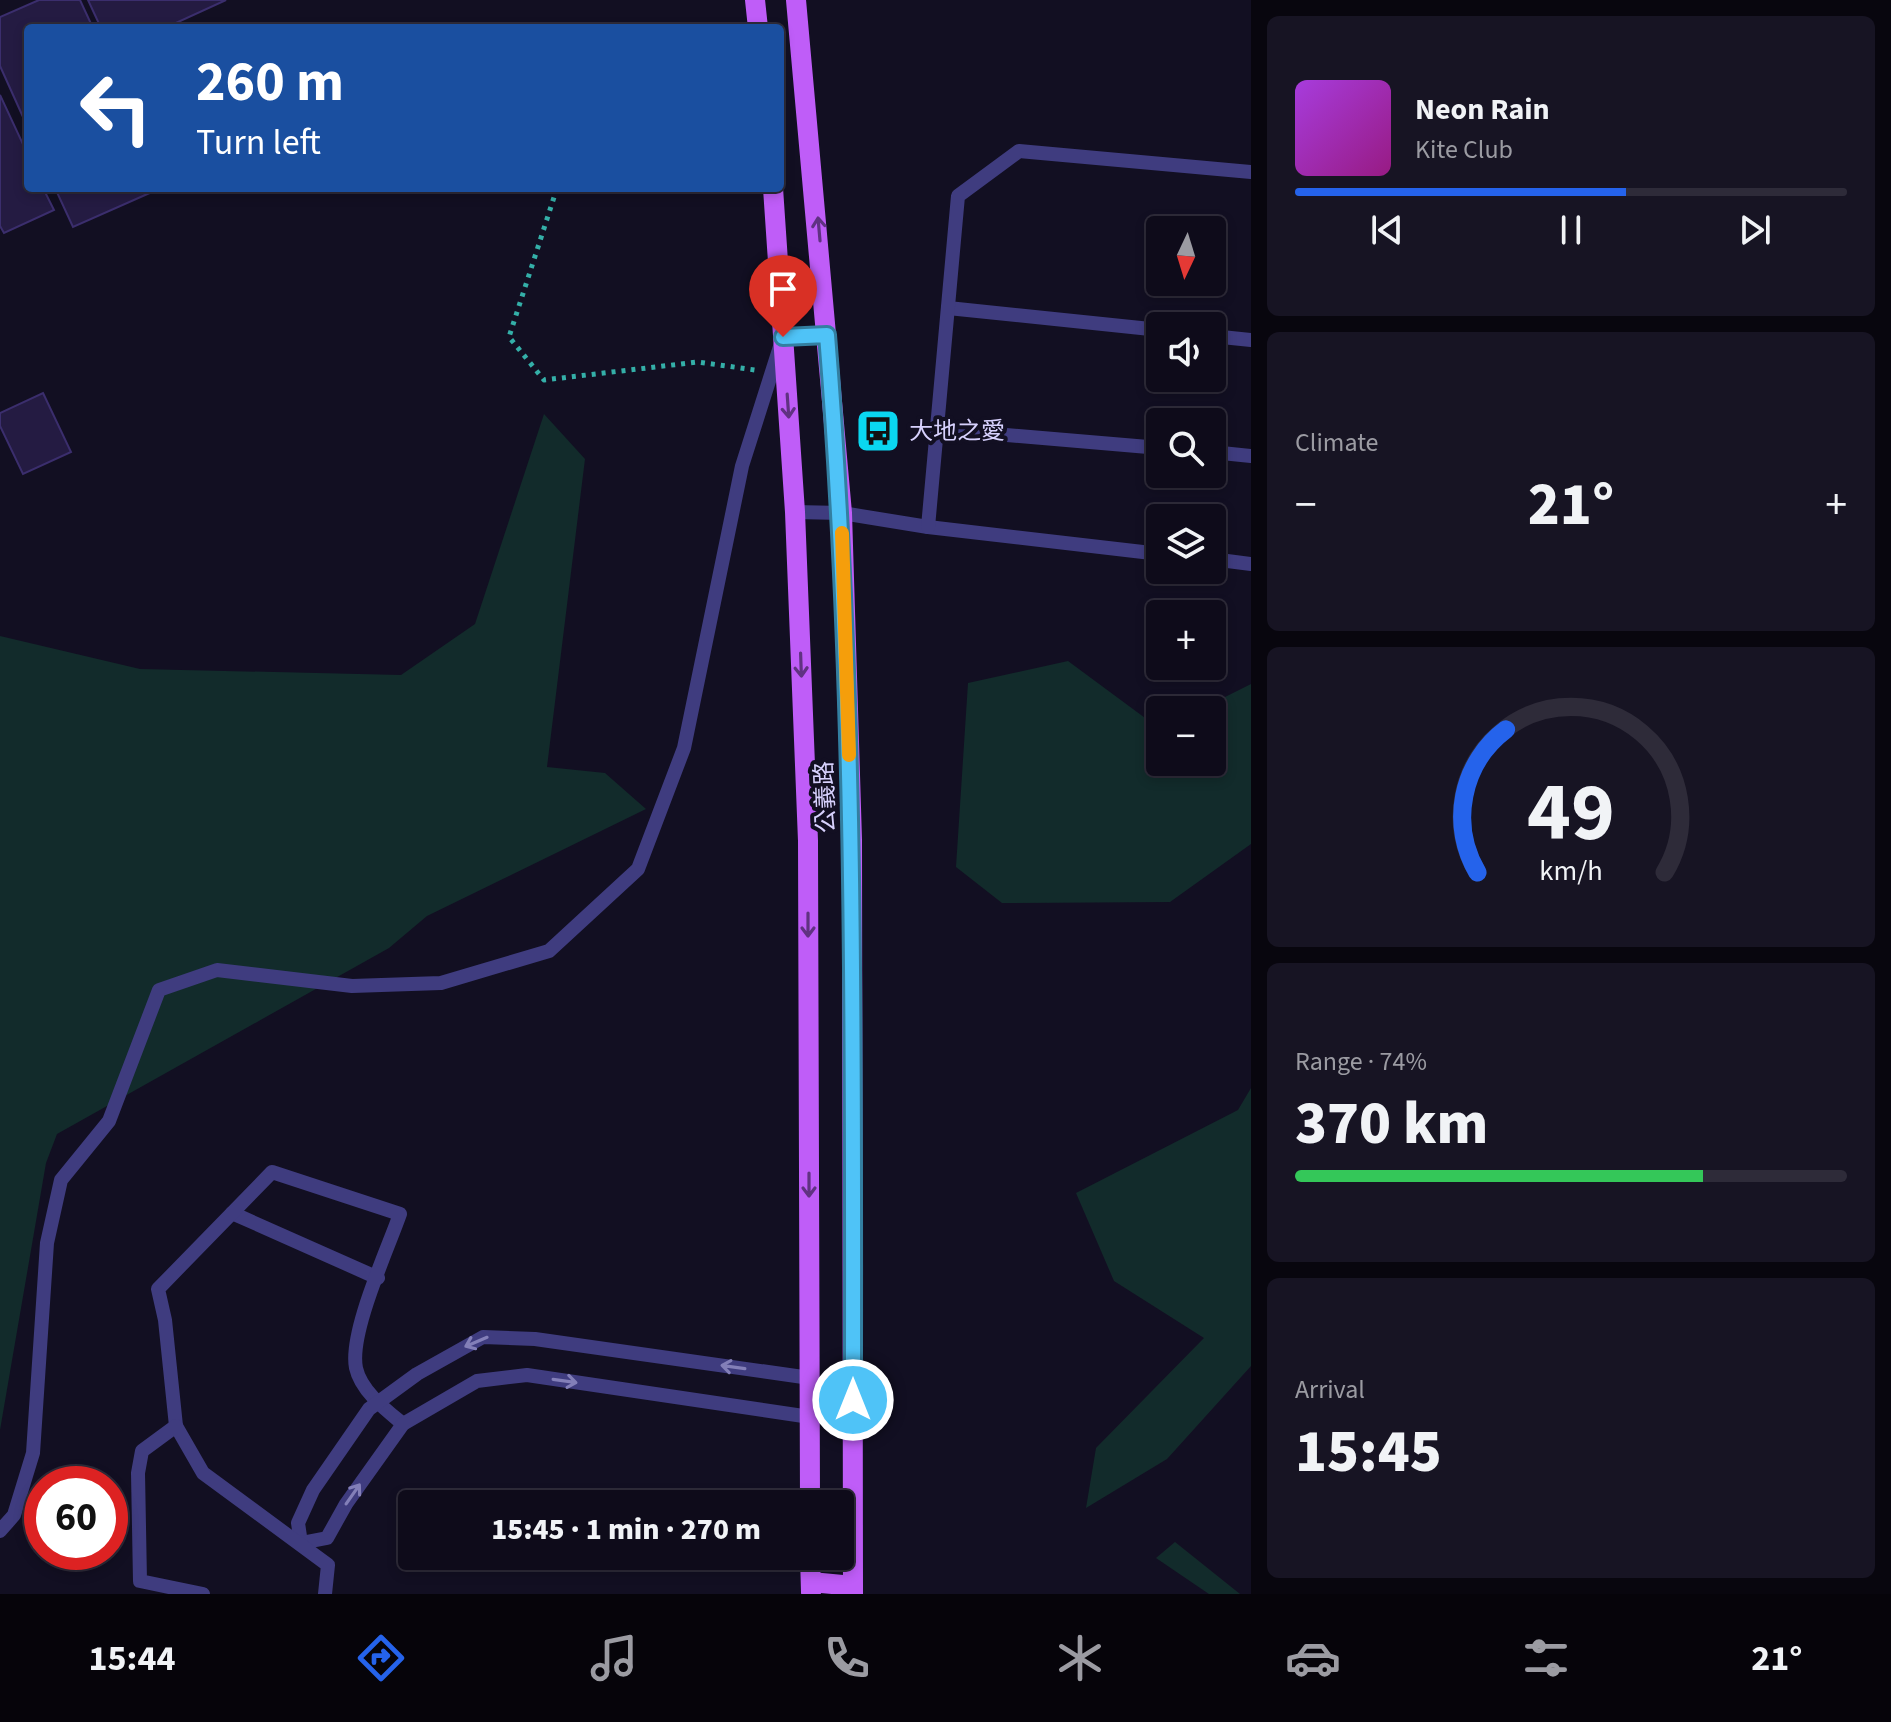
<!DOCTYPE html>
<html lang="en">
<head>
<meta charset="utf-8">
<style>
	:root { --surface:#0e0b1a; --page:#171423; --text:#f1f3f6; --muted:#9b9ba2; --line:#2e2b39; --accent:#2563eb }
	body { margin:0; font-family:"Source Sans 3","Noto Sans TC",sans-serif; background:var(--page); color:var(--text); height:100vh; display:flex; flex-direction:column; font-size:30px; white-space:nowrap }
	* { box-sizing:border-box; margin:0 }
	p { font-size:26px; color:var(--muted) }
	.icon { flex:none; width:44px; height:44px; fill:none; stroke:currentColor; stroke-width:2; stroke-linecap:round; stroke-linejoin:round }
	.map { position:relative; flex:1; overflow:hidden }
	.sheet { display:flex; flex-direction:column; gap:16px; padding:16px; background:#08060e; width:640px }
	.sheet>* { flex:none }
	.top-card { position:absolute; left:24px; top:24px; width:760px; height:168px; border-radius:8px; box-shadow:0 4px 12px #0003,0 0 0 2px var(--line); background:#1a4fa0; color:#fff; overflow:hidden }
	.needle { width:52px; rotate:184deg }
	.buttons { position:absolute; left:1146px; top:216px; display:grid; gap:16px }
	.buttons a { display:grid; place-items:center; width:80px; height:80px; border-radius:8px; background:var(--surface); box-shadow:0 4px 12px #0003,0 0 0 2px var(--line); font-size:40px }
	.speed { position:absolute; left:24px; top:1466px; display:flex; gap:16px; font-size:40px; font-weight:700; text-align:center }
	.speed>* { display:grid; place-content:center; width:104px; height:104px; border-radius:50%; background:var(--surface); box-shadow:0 4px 12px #0003,0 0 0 2px var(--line); line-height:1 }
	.speed .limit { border:12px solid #d22; background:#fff; color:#111 }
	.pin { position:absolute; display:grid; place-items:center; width:68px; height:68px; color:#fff; margin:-82px -34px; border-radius:50% 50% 50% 0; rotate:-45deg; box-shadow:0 0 8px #0007 }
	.pin .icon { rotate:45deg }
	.me { position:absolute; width:88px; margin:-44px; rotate:0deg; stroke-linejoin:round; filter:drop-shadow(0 0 6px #0008) }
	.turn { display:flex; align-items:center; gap:28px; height:168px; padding:0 40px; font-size:36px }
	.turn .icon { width:104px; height:104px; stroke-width:2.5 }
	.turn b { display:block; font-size:56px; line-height:68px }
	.big { font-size:60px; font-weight:800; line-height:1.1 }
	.sheet .widget { flex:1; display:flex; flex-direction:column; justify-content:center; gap:12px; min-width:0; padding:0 28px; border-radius:12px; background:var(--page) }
	.sheet .dial { align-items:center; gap:0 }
	.dial svg { height:208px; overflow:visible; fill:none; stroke:var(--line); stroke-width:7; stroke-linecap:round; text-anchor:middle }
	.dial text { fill:var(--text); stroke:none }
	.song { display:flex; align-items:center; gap:24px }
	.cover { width:96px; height:96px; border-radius:12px; background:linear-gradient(135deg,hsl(280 70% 55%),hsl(310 70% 35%)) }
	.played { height:8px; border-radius:4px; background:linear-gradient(90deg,var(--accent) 60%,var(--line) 60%) }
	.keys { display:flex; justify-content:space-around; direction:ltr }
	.heat { display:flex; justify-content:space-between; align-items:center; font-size:44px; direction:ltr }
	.charge { height:12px; border-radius:6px; background:linear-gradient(90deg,#34c759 74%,var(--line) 0) }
	.trip { position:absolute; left:398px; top:1490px; width:456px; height:80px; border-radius:8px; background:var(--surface); box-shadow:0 4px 12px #0003,0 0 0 2px var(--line); font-weight:800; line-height:80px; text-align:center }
	.tabs { display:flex; height:128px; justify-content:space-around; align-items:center; background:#06040a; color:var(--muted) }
	.tabs .icon { width:56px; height:56px }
	.tabs .current { color:var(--accent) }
	.tabs b { font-size:36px; color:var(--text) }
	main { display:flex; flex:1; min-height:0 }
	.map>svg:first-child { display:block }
	.green { fill:#122b2b }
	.building { fill:#241b42; stroke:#3b2e6d; stroke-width:2 }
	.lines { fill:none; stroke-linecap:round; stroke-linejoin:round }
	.path { stroke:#34afa8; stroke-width:5; stroke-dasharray:4 6; stroke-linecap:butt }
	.service { stroke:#3f3c7f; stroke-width:14 }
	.primary { stroke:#bf5df8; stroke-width:20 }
	.oneway { stroke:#603282 }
	.oneway2 { stroke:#837fb8 }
	.route-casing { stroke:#337fa1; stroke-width:20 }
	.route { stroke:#4fc3f7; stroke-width:14 }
	.slow { stroke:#f59e0b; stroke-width:14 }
	.labels { text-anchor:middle; stroke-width:8; stroke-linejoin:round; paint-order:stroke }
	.poi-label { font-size:24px; fill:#d7d1fd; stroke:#120f22; text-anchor:start }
	.street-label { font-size:24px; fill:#d7d1fd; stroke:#120f22 }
</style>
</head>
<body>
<main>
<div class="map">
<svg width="1251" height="1594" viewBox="0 0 1251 1594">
	<rect width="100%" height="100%" fill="#120f22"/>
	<g class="green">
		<polygon points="544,414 585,459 547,767 605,773 646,809 427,916 389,948 57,1134 46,1163 0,1430 0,636 140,669 401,675 475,624"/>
		<polygon points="1068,661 1160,729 1160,762 1212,762 1212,710 1199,710 1251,684 1251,844 1170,902 1002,903 956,867 968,683"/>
		<polygon points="1251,1088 1251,1366 1167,1459 1086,1508 1096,1448 1204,1338 1114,1281 1076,1193 1238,1110"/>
		<polygon points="1175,1542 1240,1594 1209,1594 1156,1558"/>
	</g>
	<g class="building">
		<polygon points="39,0 80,0 93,28 28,28 28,128 0,66 0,17"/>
		<polygon points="88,0 226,0 165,28 101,28"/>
		<polygon points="0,95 28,155 28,188 43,188 54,210 4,233 0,226"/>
		<polygon points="55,188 161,188 73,227"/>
		<polygon points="43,393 71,452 23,474 0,426 0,413"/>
	</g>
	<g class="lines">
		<polyline class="path" points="557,188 509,337 544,380 698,362 755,370"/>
		<g class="service">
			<polyline points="948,308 1160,330"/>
			<polyline points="1212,336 1251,340"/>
			<polyline points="937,429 1160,448"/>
			<polyline points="1212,452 1251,456"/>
			<polyline points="795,512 842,513 928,527 1160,554"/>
			<polyline points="928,527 958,196 1019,151 1251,172"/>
			<polyline points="1212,559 1251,564"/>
			<polyline points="232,1213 378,1278"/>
			<path d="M 176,1426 L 165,1320 L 158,1289 L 272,1172 L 400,1214 C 387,1251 349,1333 356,1368 C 361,1391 386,1410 403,1424"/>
			<polyline points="0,1531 14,1515 33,1453 47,1243 61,1180 109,1121 159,990 217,970 352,986 441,983 549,951 638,869 684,748 742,466 783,337 827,335"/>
			<polyline points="301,1543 298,1523 313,1490 369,1409 417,1374 483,1337 535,1339 810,1378"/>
			<polyline points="301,1543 327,1538 346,1504 403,1424 477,1381 527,1375 810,1417"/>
			<polyline points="203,1594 140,1581 138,1473 142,1451 176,1426 203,1473 328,1565 325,1594"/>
		</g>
		<g class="primary">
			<polyline points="755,0 758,28"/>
			<polyline points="796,0 842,513 852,840 853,1594"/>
			<polyline points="773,188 795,512 808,841 810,1504"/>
			<polyline points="810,1556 811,1592"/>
			<polyline points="811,1582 853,1586"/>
		</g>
	</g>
	<defs><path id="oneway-shaft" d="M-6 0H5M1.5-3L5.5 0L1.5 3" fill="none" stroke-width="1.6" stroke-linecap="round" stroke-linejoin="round" transform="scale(2)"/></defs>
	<g class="oneway">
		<use href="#oneway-shaft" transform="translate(819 229) rotate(-95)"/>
		<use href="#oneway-shaft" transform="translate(788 406) rotate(86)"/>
		<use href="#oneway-shaft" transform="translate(801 665) rotate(88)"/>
		<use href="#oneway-shaft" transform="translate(808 925) rotate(90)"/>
		<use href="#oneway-shaft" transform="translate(809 1185) rotate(90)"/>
	</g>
	<g class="oneway2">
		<use href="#oneway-shaft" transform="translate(476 1342) rotate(157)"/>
		<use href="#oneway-shaft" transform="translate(733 1367) rotate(-172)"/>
		<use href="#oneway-shaft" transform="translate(565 1381) rotate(8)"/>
		<use href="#oneway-shaft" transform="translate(353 1494) rotate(-55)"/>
	</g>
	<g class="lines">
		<g class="route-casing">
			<path id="route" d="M 783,337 L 827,335 C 856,689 853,1044 853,1400"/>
		</g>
		<use href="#route" class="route"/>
		<polyline class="slow" points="842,533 849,755"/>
	</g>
	<defs>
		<g id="bus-square" transform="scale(2.3)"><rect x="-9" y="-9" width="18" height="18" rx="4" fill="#0ad7f0" stroke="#120f22"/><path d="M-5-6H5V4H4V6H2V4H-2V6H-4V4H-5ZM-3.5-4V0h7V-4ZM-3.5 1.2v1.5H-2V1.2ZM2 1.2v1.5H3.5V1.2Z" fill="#111"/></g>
	</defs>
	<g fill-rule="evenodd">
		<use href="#bus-square" x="878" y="431"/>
	</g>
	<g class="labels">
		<g class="poi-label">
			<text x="909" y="439">大地之愛</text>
		</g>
		<g class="street-label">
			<text transform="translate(825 797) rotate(-92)" y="8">公義路</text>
		</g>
	</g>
</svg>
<div class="buttons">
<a><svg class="needle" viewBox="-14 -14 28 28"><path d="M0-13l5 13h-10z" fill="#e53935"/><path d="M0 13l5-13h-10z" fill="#9b9ba2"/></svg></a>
<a><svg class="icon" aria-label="sound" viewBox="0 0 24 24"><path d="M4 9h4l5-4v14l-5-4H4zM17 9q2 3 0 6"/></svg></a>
<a><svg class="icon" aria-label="search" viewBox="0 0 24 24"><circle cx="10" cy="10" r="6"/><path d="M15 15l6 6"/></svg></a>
<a><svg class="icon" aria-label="layers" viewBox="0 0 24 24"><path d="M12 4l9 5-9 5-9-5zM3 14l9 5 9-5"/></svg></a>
<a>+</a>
<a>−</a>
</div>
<div class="speed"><div class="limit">60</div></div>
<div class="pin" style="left:783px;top:337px;background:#d93025"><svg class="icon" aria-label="arrive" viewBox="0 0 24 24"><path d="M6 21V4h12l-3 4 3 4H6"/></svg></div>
<svg class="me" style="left:853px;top:1400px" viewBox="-20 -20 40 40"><circle r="17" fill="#4fc3f7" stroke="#fff" stroke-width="3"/><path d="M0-11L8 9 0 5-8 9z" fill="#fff"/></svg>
<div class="trip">15:45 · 1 min · 270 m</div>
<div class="top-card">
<div class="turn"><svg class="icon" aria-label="left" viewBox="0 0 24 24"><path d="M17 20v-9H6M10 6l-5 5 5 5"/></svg><div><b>260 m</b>Turn left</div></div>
</div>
</div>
<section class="sheet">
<div class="widget">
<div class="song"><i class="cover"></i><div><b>Neon Rain</b><p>Kite Club</p></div></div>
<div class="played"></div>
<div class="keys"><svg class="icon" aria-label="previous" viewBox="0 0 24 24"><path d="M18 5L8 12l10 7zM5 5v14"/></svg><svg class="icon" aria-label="pause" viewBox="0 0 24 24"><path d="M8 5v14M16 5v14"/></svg><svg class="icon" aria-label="next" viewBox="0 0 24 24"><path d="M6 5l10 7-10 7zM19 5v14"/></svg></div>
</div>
<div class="widget"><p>Climate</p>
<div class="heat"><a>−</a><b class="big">21°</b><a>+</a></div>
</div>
<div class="widget dial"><svg viewBox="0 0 100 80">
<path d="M14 69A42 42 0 1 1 86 69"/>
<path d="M14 69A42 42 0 0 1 25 14" stroke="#2563eb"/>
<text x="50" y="56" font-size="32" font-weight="700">49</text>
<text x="50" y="72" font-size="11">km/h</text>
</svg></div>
<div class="widget"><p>Range · 74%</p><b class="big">370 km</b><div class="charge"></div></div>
<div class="widget"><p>Arrival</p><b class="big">15:45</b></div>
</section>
</main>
<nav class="tabs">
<b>15:44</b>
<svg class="icon current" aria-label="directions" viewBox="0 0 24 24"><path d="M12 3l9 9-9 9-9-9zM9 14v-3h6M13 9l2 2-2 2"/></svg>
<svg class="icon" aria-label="music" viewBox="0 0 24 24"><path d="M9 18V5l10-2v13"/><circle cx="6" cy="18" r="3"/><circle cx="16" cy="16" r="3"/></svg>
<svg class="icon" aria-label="phone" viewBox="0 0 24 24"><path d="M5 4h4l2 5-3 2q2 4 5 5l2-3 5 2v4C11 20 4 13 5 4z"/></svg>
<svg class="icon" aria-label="climate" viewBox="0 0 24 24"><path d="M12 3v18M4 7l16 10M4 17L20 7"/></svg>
<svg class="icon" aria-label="car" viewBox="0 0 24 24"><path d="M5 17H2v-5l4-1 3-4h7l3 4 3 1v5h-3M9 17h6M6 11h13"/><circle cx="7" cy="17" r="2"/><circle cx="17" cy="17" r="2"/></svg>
<svg class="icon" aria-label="filters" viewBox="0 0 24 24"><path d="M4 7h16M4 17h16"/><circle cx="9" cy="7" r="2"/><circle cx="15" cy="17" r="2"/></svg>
<b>21°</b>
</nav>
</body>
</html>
